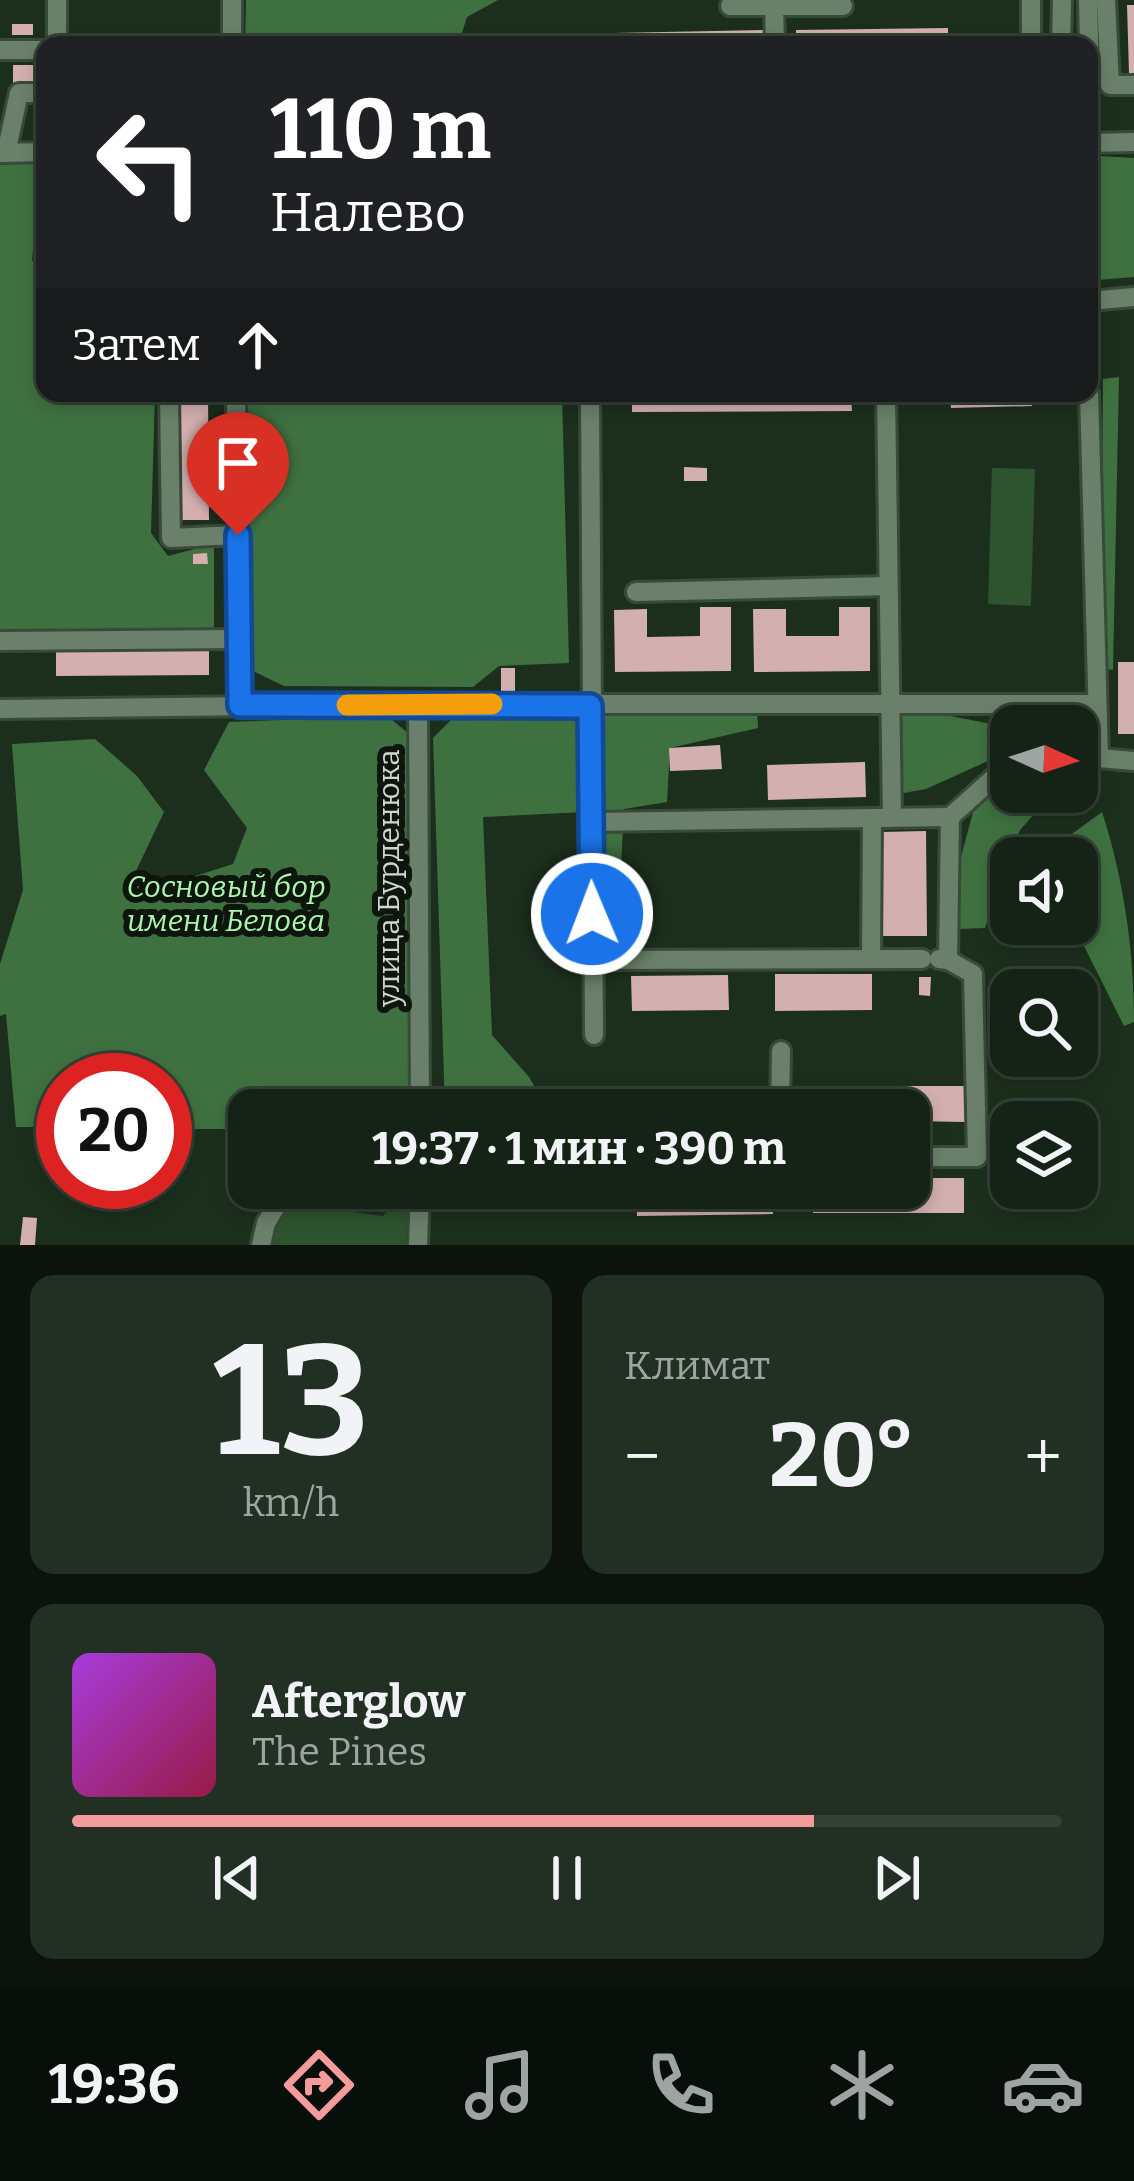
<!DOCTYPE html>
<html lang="ru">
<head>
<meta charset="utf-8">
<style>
	:root { --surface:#152316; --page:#222f23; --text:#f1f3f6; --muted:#9da4a1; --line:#344035; --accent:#f59b9b }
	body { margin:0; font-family:Bitter,serif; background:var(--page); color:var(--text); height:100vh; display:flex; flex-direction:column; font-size:45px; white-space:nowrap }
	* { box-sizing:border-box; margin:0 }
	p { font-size:39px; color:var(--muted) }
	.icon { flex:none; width:66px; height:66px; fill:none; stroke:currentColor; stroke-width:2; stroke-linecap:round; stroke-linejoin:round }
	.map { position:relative; height:1245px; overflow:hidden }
	.side { display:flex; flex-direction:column; gap:30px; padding:30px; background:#0c130c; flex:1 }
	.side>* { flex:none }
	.guide { position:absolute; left:36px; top:36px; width:1062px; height:366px; border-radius:24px; box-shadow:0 6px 18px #0003,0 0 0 3px var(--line); background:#202124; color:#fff; overflow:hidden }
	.needle { width:78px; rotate:93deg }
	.tools { position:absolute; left:990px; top:705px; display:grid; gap:24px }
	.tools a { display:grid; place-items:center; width:108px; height:108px; border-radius:24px; background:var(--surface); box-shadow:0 6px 18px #0003,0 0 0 3px var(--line); font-size:60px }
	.speed { position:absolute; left:36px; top:1053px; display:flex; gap:24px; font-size:60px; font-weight:700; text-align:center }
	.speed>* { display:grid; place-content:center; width:156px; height:156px; border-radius:50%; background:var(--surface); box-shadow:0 6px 18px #0003,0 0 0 3px var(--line); line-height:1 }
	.speed .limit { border:18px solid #d22; background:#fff; color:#111 }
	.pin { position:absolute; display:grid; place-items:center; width:102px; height:102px; color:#fff; margin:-123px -51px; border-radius:50% 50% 50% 0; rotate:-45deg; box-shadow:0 0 12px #0007 }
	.pin .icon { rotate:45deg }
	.me { position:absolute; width:132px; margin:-66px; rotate:359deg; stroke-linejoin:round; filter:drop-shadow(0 0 9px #0008) }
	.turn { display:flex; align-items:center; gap:42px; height:252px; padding:0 36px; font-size:54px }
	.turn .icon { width:156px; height:156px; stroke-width:2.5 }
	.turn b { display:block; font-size:84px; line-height:102px }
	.then { display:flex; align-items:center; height:114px; padding:0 36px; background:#0003; gap:24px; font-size:45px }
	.big { font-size:90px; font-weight:700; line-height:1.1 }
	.side .card { flex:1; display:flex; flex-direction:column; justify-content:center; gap:18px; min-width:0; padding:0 42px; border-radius:24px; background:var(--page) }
	.side .dial { align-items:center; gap:0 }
	.dial b { font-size:156px; line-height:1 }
	.song { display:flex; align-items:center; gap:36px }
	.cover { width:144px; height:144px; border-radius:18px; background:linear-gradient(135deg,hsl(280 70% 55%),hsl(340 70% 35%)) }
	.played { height:12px; border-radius:6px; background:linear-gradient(90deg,var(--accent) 75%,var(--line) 75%) }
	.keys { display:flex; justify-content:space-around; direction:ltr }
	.heat { display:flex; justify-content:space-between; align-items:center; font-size:66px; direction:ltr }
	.side .tiles { flex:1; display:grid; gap:30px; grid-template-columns:1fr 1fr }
	.card:last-child { grid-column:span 2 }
	.trip { position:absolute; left:228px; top:1089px; width:702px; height:120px; border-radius:24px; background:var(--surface); box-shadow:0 6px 18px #0003,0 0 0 3px var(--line); font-weight:700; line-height:120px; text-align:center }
	.dock { display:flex; height:192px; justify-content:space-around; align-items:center; background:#080e09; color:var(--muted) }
	.dock .icon { width:84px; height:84px }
	.dock .selected { color:var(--accent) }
	.dock b { font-size:54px; color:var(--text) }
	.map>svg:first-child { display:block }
	.green { fill:#2e532f }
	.forest { fill:#3f7140 }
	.building { fill:#d4afaf }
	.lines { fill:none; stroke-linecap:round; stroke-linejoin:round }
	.minor-casing { stroke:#384a39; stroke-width:24 }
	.minor { stroke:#6a806a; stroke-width:18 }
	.route-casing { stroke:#114b97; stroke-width:30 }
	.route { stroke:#1a73e8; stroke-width:21 }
	.slow { stroke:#f59e0b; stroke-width:21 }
	.labels { text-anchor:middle; stroke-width:12; stroke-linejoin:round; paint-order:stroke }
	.street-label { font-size:30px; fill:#ccd8cc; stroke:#0d150d }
	.park-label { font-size:30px; font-style:italic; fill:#abf6ac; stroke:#0d150d }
</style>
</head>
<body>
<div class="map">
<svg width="1134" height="1245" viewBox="0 0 1134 1245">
	<rect width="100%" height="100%" fill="#1c2f1d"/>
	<g class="green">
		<polygon points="992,468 1035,469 1031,606 988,604"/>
		<polygon points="400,1195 408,1199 406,1245 268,1245 274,1220 296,1205 383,1216"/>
	</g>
	<g class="forest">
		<polygon points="246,0 498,0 467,17 458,45 245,45"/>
		<polygon points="1099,156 1134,158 1134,277 1097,280"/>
		<polygon points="45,159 45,212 36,213 32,261 45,262 45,393 155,393 151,533 168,556 214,544 214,631 0,636 0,160"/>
		<polygon points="1119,377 1113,670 1101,668 1103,379"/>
		<polygon points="246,393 562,393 569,663 499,666 473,687 284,686 251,670"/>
		<polygon points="898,706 1002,726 999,756 926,789 898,794"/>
		<polygon points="757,709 758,728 670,748 667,802 624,809 618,924 596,926 603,714"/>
		<polygon points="587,715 585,812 483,817 492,1035 529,1077 548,1110 445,1110 433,738 454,717"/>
		<polygon points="387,716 408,733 413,1101 365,1098 350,1110 249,1110 249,1129 165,1129 165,1080 63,1080 63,1127 16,1127 6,1014 0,1016 0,964 23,890 12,744 95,739 137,776 164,812 136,871 155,889 233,864 247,828 204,770 229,722"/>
		<polygon points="1011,761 1011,792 1054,792 1020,830 985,928 959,929 957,872 981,782"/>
		<path d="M 1102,812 C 1124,880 1134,951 1134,1022 L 1124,1026 L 1073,924 L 1077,858 L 1053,858 L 1050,850 Z"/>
	</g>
	<g class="building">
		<polygon points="1127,5 1134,5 1134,73 1129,73"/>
		<rect x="12" y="24" width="21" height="11"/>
		<polygon points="948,28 948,45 796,45 796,30"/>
		<polygon points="765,30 765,45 613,45 613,33"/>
		<rect x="13" y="65" width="27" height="21"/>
		<polygon points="179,393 208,393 209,520 180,520"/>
		<polygon points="632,393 851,393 852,411 632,412"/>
		<polygon points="950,393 1032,393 1032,406 951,408"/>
		<polygon points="684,467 707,468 707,481 684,481"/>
		<polygon points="207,553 208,564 193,564 193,554"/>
		<polygon points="700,607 731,607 731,671 615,672 614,610 647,609 647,637 700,636"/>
		<polygon points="839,607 870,607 870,671 754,672 753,609 786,609 786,636 839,636"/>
		<polygon points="209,648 209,675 56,676 56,649"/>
		<rect x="1118" y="662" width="16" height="72"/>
		<rect x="501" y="668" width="14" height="32"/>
		<polygon points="720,745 722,769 670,771 669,748"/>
		<polygon points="865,762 866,797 768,800 767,765"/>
		<polygon points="926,831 927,936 881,936 880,832"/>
		<polygon points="775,974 872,974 872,1010 775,1011"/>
		<polygon points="728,975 729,1010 632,1011 631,976"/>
		<polygon points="919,977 931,977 930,996 919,995"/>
		<polygon points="773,1086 773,1110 635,1110 635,1087"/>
		<polygon points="812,1086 966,1086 965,1122 909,1121 909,1110 812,1110"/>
		<polygon points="909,1178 964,1178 964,1213 813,1213 813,1188 909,1188"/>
		<polygon points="636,1188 772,1188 773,1214 637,1216"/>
		<polygon points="23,1217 37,1218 35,1245 20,1245"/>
	</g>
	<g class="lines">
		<g class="minor-casing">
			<g id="minor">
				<polyline points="57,0 57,45"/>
				<polyline points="232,0 232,45"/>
				<polyline points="1031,0 1031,45"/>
				<polyline points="1088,0 1090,88"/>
				<polyline points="1106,0 1110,85 1134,85"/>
				<polyline points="730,6 843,6"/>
				<polyline points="774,6 775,45"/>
				<polyline points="1061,45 1062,0"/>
				<polyline points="0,50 45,50"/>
				<polyline points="1089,143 1134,142"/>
				<polyline points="0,153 45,152"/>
				<polyline points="6,153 19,93 39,93"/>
				<polyline points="1089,301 1134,297"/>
				<polyline points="169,393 171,538 238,535"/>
				<polyline points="236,393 240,705"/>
				<polyline points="590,393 594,1035"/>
				<polyline points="886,393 892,818"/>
				<polyline points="1089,393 1099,758 1134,761"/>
				<polyline points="636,592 888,586"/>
				<polyline points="0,641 239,639"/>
				<polyline points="418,704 1097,704"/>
				<polyline points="0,709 418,704 420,1110"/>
				<polyline points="591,822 950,817"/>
				<polyline points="871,959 872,818"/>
				<polyline points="939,959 948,960 950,817 1011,762"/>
				<polyline points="593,960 922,959"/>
				<polyline points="780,1110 781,1051"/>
				<polyline points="909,1157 977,1157 973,974 948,960"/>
				<polyline points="261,1245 266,1223 287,1188"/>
				<polyline points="418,1245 420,1188"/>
			</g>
		</g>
		<use href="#minor" class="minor"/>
	</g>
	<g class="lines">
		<g class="route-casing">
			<polyline id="route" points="238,535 240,705 590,706 592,914"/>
		</g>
		<use href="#route" class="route"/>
		<polyline class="slow" points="347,705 492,704"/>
	</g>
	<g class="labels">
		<g class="street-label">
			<text transform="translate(389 878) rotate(-90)" y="10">улица Бурденюка</text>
		</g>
		<g class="park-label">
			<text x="226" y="897">Сосновый бор<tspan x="226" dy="34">имени Белова</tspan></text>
		</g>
	</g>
</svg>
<div class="tools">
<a><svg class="needle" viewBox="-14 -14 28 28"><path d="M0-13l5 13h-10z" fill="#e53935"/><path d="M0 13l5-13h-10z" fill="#9da4a1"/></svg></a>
<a><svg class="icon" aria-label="sound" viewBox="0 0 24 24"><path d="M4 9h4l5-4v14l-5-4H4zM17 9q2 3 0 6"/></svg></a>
<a><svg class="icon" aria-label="search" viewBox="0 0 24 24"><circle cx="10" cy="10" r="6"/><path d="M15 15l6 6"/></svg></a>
<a><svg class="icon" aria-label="layers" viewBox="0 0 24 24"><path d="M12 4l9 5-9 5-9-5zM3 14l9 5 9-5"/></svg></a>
</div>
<div class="speed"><div class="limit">20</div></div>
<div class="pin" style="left:238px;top:535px;background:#d93025"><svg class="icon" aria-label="arrive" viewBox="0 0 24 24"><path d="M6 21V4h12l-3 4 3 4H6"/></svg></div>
<svg class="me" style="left:592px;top:914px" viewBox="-20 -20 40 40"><circle r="17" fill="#1a73e8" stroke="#fff" stroke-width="3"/><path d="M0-11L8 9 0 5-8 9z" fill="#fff"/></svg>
<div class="trip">19:37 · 1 мин · 390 m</div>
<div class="guide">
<div class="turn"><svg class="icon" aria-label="left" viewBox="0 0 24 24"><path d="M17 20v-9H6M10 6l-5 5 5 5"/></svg><div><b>110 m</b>Налево</div></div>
<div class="then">Затем<svg class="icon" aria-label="ahead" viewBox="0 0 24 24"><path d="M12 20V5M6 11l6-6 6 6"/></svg></div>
</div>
</div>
<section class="side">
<div class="tiles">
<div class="card dial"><b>13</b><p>km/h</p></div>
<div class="card"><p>Климат</p>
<div class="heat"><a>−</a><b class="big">20°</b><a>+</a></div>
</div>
<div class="card">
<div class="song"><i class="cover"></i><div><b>Afterglow</b><p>The Pines</p></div></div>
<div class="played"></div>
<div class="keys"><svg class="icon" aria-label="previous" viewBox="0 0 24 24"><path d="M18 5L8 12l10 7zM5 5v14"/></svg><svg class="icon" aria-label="pause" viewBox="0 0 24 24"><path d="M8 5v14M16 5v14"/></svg><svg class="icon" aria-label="next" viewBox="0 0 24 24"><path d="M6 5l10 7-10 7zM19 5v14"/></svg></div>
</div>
</div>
</section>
<nav class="dock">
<b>19:36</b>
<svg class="icon selected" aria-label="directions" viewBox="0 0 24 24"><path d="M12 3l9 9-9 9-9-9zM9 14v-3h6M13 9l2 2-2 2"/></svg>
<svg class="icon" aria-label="music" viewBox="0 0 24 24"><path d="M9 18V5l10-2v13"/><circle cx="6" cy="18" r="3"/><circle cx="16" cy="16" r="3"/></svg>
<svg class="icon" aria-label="phone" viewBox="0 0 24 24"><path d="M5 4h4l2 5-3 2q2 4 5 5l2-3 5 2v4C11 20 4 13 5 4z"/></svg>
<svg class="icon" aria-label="climate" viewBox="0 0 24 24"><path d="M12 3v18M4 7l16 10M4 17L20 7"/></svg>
<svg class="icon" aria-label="car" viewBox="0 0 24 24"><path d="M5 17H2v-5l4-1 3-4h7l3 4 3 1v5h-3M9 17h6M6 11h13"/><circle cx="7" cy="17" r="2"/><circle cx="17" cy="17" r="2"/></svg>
</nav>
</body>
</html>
